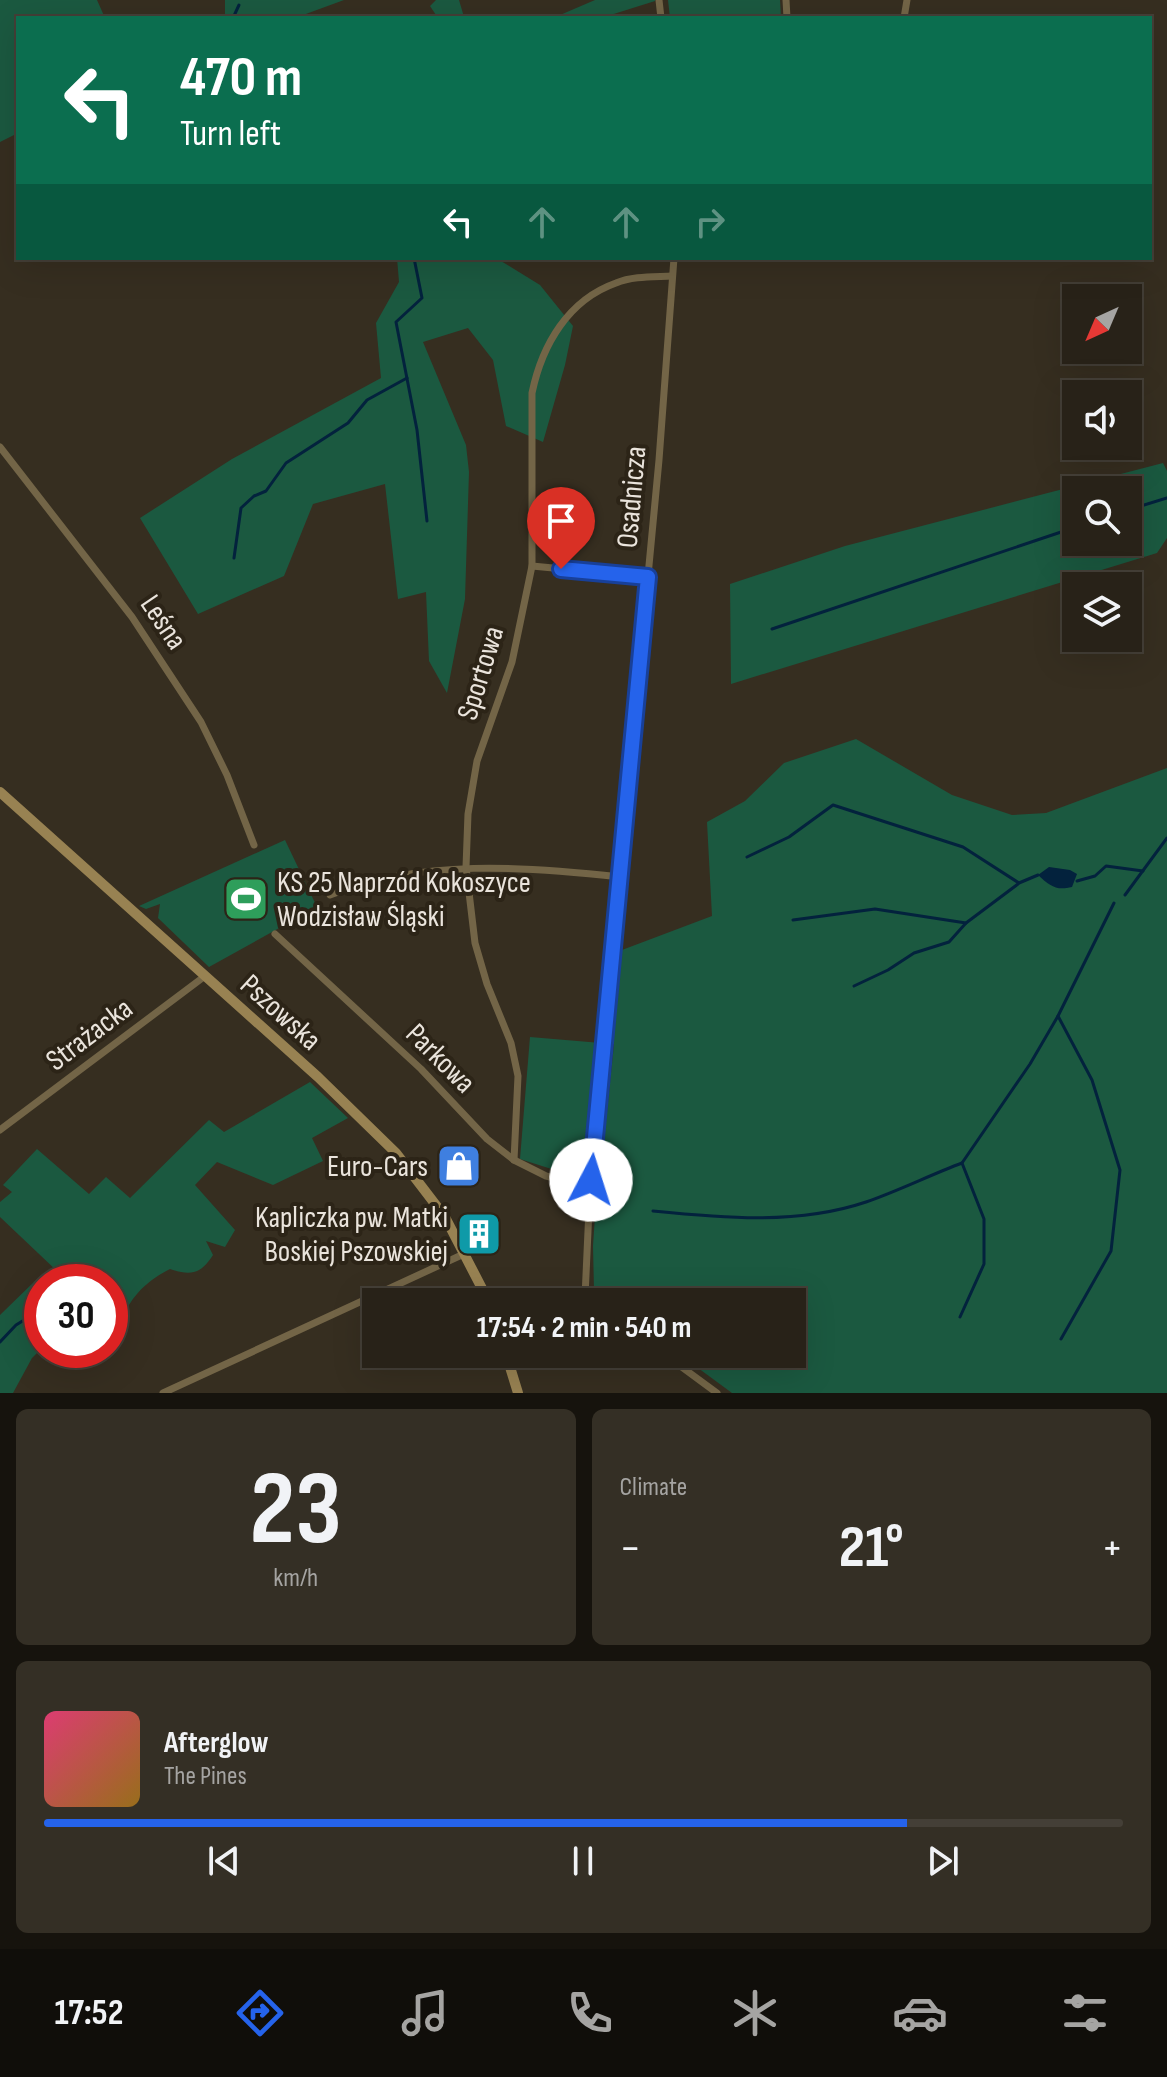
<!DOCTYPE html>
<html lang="en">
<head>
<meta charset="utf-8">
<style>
	:root { --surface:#282218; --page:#342f25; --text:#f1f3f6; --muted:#a5a4a2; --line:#443f37; --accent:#2563eb }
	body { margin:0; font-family:"Sofia Sans Condensed",sans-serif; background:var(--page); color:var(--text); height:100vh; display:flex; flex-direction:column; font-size:30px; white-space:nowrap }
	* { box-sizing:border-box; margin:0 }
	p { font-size:26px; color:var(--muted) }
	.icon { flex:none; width:44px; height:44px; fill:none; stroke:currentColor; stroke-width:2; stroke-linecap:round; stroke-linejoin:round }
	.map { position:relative; height:1393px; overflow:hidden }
	.panel { display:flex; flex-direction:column; gap:16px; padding:16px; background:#16130d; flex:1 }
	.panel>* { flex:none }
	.banner { position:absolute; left:16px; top:16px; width:1136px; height:244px; border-radius:0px; box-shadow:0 8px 32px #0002,0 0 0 2px var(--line); background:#0b6e4f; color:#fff; overflow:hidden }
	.needle { width:52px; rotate:224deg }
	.buttons { position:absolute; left:1062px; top:284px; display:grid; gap:16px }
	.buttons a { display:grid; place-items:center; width:80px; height:80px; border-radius:0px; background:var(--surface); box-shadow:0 8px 32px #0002,0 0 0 2px var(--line); font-size:40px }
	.speed { position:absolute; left:24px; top:1264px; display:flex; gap:16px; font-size:40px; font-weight:700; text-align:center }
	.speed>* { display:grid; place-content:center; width:104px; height:104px; border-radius:50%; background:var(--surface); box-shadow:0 8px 32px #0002,0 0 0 2px var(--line); line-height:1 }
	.speed .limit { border:12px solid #d22; background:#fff; color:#111 }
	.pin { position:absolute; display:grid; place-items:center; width:68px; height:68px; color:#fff; margin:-82px -34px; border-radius:50% 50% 50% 0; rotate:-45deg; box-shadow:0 0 8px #0007 }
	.pin .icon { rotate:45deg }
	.me { position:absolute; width:88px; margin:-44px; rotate:5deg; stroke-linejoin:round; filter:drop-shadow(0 0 6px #0008) }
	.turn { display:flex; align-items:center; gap:28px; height:168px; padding:0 32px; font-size:36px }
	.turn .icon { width:104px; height:104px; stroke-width:2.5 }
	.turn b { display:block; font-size:56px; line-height:68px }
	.lanes { display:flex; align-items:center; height:76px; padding:0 32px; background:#0003; justify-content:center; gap:40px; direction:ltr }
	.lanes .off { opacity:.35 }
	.big { font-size:60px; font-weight:700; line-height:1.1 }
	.panel .widget { flex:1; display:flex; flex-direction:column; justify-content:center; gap:12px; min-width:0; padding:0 28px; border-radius:12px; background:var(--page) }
	.panel .dial { align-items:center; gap:0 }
	.dial b { font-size:104px; line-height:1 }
	.song { display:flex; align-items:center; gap:24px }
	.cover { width:96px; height:96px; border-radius:12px; background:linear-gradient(135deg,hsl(340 70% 55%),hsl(40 70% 35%)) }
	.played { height:8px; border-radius:4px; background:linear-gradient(90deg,var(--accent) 80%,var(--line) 80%) }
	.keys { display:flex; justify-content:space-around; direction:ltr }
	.heat { display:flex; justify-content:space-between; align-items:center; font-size:44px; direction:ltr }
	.panel .tiles { flex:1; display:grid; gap:16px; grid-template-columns:1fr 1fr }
	.widget:last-child { grid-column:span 2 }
	.trip { position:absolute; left:362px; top:1288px; width:444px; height:80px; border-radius:0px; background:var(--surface); box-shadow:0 8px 32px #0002,0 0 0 2px var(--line); font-weight:700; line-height:80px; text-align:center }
	.tabs { display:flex; height:128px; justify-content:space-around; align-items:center; background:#100e0a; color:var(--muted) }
	.tabs .icon { width:56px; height:56px }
	.tabs .current { color:var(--accent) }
	.tabs b { font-size:36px; color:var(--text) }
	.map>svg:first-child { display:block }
	.green { fill:#1b5940; fill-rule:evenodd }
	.water { fill:#03223d }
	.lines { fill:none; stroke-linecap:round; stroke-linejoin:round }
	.stream { stroke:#03223d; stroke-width:3 }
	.minor { stroke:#736547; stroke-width:7 }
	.secondary { stroke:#988252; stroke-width:10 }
	.route-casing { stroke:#184099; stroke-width:20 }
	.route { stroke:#2563eb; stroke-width:14 }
	.labels { text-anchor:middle; stroke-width:8; stroke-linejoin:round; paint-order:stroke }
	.street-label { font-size:30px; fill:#eae4dc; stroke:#2c2417 }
	.poi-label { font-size:30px; fill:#eae4dc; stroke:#2c2417; text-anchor:end }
</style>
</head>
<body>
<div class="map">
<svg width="1167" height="1393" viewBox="0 0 1167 1393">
	<rect width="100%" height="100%" fill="#362e20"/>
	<g class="green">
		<polygon points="0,0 97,0 105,18 18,18 18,133 0,142"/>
		<polygon points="225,0 344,0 295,18 225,18"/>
		<polygon points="436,0 459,0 464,17 467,18 438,18 430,6"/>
		<polygon points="595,0 655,0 655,1 601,18 553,18"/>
		<polygon points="668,0 780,0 781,18 670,18"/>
		<polygon points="397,258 496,258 540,285 573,326 565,365 543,442 506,426 493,360 468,328 423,342 466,445 469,472 465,599 447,693 429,661 426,592 398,599 385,484 313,504 284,576 198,614 140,518 232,459 381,378 376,323 399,282"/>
		<path d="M 1163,463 L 1167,471 L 1167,538 L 1157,553 L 731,684 L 730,584 L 845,546 ZM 1076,490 L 1128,490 L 1128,542 L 1076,542 Z"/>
		<polygon points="856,739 952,795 1012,815 1046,813 1167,768 1167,1393 732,1393 679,1354 792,1354 792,1302 605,1302 594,1290 593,1246 601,1124 606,1122 614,1044 609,1041 614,953 712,916 707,822 745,801 784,763"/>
		<polygon points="285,840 317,907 209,967 158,918 160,904 146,909 139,906"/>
		<polygon points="530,1037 601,1043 589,1177 586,1180 520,1159"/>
		<path d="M 310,1082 L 348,1118 L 312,1138 L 323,1161 L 273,1185 L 217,1162 L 195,1185 L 235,1230 L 225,1247 L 206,1241 L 213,1255 C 201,1274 191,1276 170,1269 C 144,1282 129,1299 119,1326 L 110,1330 L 110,1282 L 42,1282 L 42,1348 L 32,1358 L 13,1393 L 0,1393 L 0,1315 L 37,1279 L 58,1272 L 0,1217 L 0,1202 L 12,1192 L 3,1185 L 37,1149 L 89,1194 L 106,1177 L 130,1198 L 209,1120 L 224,1132 Z"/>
	</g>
	<path class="water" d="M 1049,867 L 1070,870 L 1077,874 L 1072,887 C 1056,891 1050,886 1038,875 Z"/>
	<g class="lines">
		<g class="stream">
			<polyline points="233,18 239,5"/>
			<polyline points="414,258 422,298 396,322 417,430 427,521"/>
			<polyline points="1128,510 1167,498"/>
			<polyline points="234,558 241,508 254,496 266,491 286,463 348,423 367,400 407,378"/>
			<polyline points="772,629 1076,527"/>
			<polyline points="747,857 789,837 833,805 963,847 1019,883 1038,875"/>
			<polyline points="1077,881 1095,876 1106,866 1143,871"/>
			<polyline points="1125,895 1167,838"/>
			<polyline points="793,920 875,909 966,923 1018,884"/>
			<polyline points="854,986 888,970 914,953 949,942 966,923"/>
			<path d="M 653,1211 C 722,1218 798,1225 866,1202 C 898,1191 930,1175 962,1163"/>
			<polyline points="960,1317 984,1264 984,1219 962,1163 1030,1064 1058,1016"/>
			<polyline points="1061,1339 1111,1251 1120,1170 1092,1080 1058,1016 1114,903"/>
			<polyline points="0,1342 16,1325 42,1309"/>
		</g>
		<g class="minor">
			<polyline points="659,0 661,18"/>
			<polyline points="786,0 787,18"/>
			<polyline points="904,18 907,0"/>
			<polyline points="0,447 132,617 201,722 227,775 254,845"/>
			<polyline points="532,566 648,577"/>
			<path d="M 330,895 C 422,859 523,866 620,877"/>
			<polyline points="275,934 421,1069 487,1139 514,1160 546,1176 590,1187"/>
			<polyline points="0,1130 205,976"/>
			<path d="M 514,1160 L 518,1076 L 511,1043 L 487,984 L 475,943 L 466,867 L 468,814 L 477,761 L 512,662 L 532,566 L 532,393 C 542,345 568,300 616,283 C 633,276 653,277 672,276"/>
			<polyline points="585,1297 590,1187 659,460 674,258"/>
			<polyline points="569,1302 585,1297"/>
			<polyline points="664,1354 717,1393"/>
			<polyline points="163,1393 466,1253"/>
		</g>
		<g class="secondary">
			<polyline points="0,792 318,1077 396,1153 445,1217 489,1302"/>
			<polyline points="506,1354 518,1393"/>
		</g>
	</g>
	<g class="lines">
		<g class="route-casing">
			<polyline id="route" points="561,569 648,577 591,1180"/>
		</g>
		<use href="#route" class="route"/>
	</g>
	<defs>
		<g id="stadium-square" transform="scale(2.3)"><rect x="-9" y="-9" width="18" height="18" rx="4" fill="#2e9e5b" stroke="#2c2417"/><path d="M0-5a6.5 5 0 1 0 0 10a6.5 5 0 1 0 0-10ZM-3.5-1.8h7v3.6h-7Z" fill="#fff"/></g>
		<g id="shop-square" transform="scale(2.3)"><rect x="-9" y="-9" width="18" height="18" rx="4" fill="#3f7fe0" stroke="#2c2417"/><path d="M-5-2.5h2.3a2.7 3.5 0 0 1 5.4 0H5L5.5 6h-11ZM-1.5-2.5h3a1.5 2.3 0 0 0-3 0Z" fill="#fff"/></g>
		<g id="building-square" transform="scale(2.3)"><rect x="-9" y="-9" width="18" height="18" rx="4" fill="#0f9aa8" stroke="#2c2417"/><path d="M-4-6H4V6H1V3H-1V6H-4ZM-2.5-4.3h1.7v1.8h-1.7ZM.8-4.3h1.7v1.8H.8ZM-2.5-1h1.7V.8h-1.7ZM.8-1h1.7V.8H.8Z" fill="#fff"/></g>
	</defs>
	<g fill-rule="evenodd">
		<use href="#stadium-square" x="246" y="899"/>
		<use href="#shop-square" x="459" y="1166"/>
		<use href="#building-square" x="479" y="1234"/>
	</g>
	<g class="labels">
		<g class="street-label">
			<text transform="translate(631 497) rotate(-85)" y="10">Osadnicza</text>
			<text transform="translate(164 622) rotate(56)" y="10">Leśna</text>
			<text transform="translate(480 673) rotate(-73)" y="10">Sportowa</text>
			<text transform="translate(281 1012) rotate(42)" y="10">Pszowska</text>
			<text transform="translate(89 1034) rotate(-37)" y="10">Strażacka</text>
			<text transform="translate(441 1058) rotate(45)" y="10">Parkowa</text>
		</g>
		<g class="poi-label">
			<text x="277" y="892" text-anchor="start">KS 25 Naprzód Kokoszyce<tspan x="277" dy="34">Wodzisław Śląski</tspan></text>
			<text x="428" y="1176">Euro-Cars</text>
			<text x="448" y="1227">Kapliczka pw. Matki<tspan x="448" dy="34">Boskiej Pszowskiej</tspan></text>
		</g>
	</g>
</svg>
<div class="buttons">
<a><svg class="needle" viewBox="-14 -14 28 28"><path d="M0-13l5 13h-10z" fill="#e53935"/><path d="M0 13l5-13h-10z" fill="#a5a4a2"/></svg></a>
<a><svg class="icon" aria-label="sound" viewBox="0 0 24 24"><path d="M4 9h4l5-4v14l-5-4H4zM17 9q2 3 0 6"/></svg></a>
<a><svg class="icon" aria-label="search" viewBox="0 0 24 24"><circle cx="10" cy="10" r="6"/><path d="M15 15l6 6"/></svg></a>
<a><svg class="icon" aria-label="layers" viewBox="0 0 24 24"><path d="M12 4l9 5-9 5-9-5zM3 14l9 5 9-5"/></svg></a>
</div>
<div class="speed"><div class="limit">30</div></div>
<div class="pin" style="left:561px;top:569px;background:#d93025"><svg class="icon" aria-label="arrive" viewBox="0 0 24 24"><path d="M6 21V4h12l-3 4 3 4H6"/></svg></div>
<svg class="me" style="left:591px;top:1180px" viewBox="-20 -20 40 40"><circle r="19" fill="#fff"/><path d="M0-13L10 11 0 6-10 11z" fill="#2563eb"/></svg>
<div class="trip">17:54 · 2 min · 540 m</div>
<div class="banner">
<div class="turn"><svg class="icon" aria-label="left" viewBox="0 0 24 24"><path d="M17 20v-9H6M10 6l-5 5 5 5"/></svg><div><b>470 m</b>Turn left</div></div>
<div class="lanes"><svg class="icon" aria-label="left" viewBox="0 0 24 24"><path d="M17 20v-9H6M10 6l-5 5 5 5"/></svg><svg class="icon off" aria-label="ahead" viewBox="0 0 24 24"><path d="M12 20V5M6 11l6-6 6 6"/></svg><svg class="icon off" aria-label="ahead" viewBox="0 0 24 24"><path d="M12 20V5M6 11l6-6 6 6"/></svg><svg class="icon off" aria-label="right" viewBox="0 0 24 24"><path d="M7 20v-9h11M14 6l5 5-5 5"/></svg></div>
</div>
</div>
<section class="panel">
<div class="tiles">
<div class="widget dial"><b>23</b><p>km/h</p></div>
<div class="widget"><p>Climate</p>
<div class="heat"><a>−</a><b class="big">21°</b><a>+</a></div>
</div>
<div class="widget">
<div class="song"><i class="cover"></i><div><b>Afterglow</b><p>The Pines</p></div></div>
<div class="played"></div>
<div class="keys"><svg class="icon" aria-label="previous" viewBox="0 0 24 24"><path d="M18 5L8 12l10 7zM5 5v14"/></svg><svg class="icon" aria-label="pause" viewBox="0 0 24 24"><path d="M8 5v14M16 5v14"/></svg><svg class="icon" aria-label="next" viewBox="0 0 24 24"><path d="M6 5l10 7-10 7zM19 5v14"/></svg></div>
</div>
</div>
</section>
<nav class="tabs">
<b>17:52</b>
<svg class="icon current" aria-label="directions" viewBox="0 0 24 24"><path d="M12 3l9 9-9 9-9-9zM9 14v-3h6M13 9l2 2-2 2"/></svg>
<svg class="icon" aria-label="music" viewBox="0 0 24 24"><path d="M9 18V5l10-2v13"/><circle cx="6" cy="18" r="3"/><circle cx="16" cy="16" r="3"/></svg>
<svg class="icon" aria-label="phone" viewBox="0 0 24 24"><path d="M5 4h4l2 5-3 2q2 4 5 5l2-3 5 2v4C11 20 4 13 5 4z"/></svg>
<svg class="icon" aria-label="climate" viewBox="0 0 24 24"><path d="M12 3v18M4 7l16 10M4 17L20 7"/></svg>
<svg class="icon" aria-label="car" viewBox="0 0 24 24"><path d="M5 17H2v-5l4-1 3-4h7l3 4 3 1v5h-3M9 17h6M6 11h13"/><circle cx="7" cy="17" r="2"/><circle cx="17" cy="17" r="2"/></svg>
<svg class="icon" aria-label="filters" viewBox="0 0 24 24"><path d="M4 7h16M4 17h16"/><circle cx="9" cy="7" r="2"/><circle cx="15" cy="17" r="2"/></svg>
</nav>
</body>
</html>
